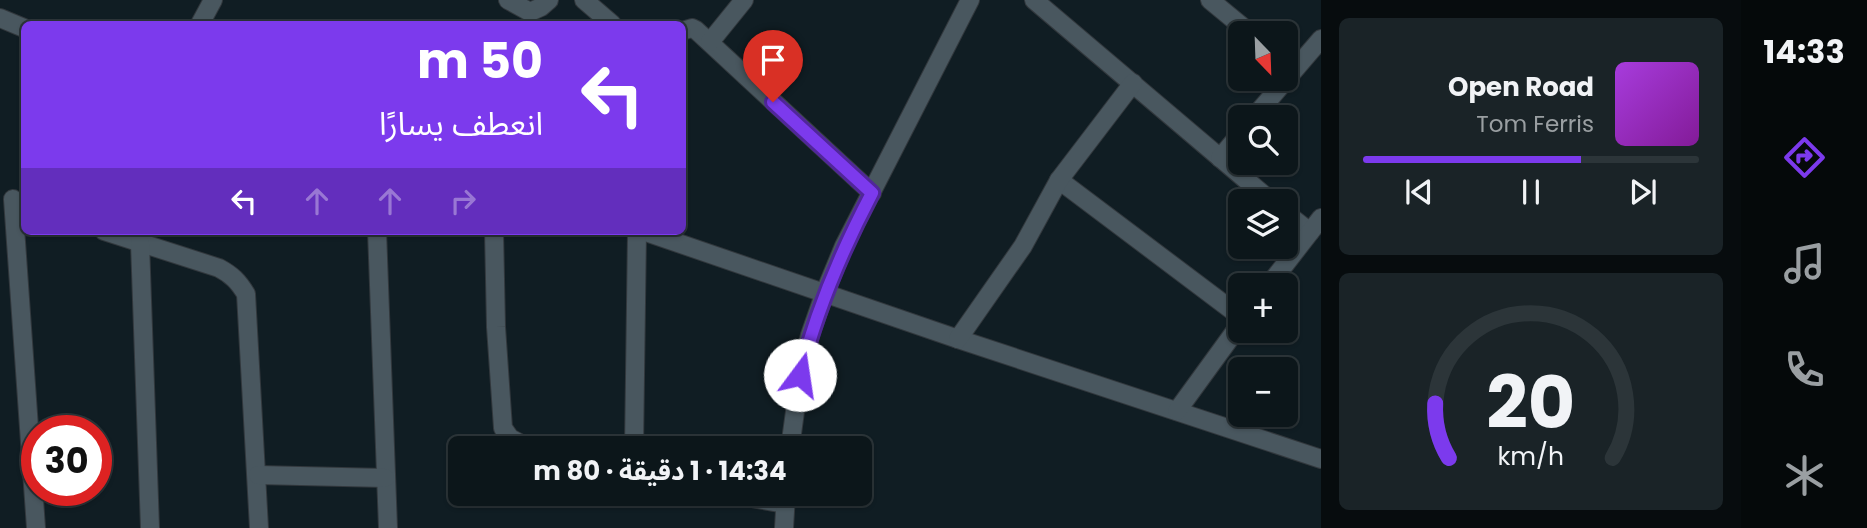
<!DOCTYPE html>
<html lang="ar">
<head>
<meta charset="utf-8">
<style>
	:root { --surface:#0c161a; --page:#1a2327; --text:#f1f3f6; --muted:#9a9fa2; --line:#2c3539; --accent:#7c3aed }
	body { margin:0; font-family:Poppins,"Noto Sans Arabic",sans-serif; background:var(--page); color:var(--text); direction:rtl; height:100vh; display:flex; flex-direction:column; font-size:26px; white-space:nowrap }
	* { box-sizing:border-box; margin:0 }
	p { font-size:23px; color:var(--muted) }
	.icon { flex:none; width:38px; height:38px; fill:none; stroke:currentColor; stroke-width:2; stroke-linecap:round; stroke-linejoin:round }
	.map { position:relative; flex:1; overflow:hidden; direction:ltr }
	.panel { display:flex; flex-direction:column; gap:18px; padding:18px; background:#070c0e; width:420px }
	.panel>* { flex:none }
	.guide { position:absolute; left:21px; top:21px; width:665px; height:214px; border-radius:10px; box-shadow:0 2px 5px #0004,0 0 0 2px var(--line); direction:rtl; background:#7c3aed; color:#fff; overflow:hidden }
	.needle { width:46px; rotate:157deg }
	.fabs { position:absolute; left:1228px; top:21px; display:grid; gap:14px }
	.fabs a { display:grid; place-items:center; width:70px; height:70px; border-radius:10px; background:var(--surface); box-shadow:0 2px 5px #0004,0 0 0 2px var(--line); font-size:35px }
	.speed { position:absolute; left:21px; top:415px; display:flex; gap:14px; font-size:35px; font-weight:700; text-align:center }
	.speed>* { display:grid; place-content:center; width:91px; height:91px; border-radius:50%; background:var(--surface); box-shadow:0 2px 5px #0004,0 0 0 2px var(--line); line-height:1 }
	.speed .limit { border:10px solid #d22; background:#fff; color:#111 }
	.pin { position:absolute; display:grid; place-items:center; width:60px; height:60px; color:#fff; margin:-72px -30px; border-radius:50% 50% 50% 0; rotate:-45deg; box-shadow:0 0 7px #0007 }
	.pin .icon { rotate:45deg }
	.me { position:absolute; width:77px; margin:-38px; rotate:14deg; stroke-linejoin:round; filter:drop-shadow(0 0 5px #0008) }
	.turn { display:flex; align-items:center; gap:24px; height:147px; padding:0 28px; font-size:32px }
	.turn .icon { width:91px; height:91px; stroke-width:2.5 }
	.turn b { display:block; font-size:49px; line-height:60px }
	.lanes { display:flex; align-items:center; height:66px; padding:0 28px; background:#0003; justify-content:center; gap:35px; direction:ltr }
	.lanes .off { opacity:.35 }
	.panel .widget { flex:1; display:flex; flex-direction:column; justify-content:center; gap:10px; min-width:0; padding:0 24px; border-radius:10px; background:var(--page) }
	.panel .dial { align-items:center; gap:0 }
	.dial svg { height:182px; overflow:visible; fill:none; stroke:var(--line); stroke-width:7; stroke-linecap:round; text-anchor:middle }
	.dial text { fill:var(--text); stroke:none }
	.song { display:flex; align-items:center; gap:21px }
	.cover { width:84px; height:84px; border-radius:10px; background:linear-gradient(135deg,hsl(280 70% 55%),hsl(290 70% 35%)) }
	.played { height:7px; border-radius:4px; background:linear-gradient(90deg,var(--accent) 65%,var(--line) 65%) }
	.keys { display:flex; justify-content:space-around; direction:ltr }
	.trip { position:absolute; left:448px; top:436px; width:424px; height:70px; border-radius:10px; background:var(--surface); box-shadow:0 2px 5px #0004,0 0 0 2px var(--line); font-weight:700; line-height:70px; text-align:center; direction:rtl }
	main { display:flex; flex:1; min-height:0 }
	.menu { display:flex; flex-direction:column; width:126px; justify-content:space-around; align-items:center; background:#05090a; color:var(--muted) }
	.menu .icon { width:49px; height:49px }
	.menu .selected { color:var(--accent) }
	.menu b { font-size:32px; color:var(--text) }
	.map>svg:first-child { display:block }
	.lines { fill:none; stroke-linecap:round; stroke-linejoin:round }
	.minor-casing { stroke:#32383d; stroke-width:20 }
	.minor { stroke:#49575f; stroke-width:18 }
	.route-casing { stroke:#51269a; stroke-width:18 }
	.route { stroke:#7c3aed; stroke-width:12 }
</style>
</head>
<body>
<main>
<nav class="menu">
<b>14:33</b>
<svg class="icon selected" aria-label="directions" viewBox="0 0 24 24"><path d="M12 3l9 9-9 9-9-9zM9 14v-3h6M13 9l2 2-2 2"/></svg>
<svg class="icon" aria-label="music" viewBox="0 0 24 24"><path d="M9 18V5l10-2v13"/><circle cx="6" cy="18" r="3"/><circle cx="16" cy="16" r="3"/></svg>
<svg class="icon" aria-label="phone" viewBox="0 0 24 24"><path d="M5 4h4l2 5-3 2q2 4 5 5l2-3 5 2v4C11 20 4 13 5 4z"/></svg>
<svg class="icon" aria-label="climate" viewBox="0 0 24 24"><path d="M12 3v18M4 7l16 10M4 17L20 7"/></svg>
</nav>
<section class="panel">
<div class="widget">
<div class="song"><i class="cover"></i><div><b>Open Road</b><p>Tom Ferris</p></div></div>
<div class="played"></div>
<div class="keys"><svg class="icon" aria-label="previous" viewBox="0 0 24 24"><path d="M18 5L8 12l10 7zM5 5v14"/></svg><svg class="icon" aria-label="pause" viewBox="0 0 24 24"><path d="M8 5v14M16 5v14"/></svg><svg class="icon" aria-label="next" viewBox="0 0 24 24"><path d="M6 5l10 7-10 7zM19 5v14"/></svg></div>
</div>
<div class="widget dial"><svg viewBox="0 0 100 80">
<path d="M14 69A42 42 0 1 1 86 69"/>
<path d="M14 69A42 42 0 0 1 8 45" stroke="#7c3aed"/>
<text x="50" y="56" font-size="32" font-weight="700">20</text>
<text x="50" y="72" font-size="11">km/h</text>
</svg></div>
</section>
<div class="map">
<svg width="1321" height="528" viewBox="0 0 1321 528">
	<rect width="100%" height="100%" fill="#101d23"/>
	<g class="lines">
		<g class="minor-casing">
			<g id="minor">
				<polyline points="508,0 530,12 541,7 549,0"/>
				<polyline points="584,0 612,24"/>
				<polyline points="1034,0 1271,201"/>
				<polyline points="1210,0 1250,33"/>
				<polyline points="0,18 24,28"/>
				<polyline points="200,24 213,0"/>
				<polyline points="682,31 692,28 696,30 872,193"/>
				<polyline points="710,42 744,0"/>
				<polyline points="1254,117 1321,39"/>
				<polyline points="1220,158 1241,133"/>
				<polyline points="1059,180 1241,317"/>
				<polyline points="13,199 36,528"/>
				<polyline points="1286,213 1310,232"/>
				<path d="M 104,231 L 219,268 C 232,275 238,281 246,294 L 259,528"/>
				<polyline points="377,231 388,528"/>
				<polyline points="494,231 496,327 503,428 510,438 529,448"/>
				<polyline points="643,231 958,339 1321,459"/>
				<polyline points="140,243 150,528"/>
				<polyline points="1269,285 1321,218"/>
				<polyline points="958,339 1023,246 1059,180 1133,83"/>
				<polyline points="1177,411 1241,323"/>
				<polyline points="634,448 637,231"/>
				<polyline points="790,448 800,375 810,335 825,292 844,246 970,0"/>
				<polyline points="258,475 385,478"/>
				<polyline points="730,494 785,504"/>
				<polyline points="784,528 786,494"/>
			</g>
		</g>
		<use href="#minor" class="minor"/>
	</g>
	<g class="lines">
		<g class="route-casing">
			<path id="route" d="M 773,102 L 872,193 C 841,252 816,311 800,375"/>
		</g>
		<use href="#route" class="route"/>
	</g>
</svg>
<div class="fabs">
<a><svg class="needle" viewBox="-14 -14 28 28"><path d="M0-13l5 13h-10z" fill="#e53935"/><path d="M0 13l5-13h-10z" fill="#9a9fa2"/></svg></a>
<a><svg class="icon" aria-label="search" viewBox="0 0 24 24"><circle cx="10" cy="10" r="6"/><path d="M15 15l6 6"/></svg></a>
<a><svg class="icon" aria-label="layers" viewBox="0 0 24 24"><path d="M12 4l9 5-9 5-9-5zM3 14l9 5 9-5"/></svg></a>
<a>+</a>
<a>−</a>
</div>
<div class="speed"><div class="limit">30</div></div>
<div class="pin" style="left:773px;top:102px;background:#d93025"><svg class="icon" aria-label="arrive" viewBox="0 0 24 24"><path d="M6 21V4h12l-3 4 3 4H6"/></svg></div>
<svg class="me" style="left:800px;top:375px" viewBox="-20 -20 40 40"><circle r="19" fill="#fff"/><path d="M0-13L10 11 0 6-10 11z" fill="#7c3aed"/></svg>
<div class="trip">14:34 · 1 دقيقة · 80 m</div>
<div class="guide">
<div class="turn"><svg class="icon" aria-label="left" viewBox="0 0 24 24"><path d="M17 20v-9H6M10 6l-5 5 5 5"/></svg><div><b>50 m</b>انعطف يسارًا</div></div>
<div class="lanes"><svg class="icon" aria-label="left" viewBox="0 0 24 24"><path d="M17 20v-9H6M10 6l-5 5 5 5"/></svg><svg class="icon off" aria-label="ahead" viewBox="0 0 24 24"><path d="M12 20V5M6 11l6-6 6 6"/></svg><svg class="icon off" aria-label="ahead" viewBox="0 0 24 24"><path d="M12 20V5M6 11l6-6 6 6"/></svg><svg class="icon off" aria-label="right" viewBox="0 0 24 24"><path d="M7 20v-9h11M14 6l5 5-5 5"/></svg></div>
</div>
</div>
</main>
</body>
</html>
